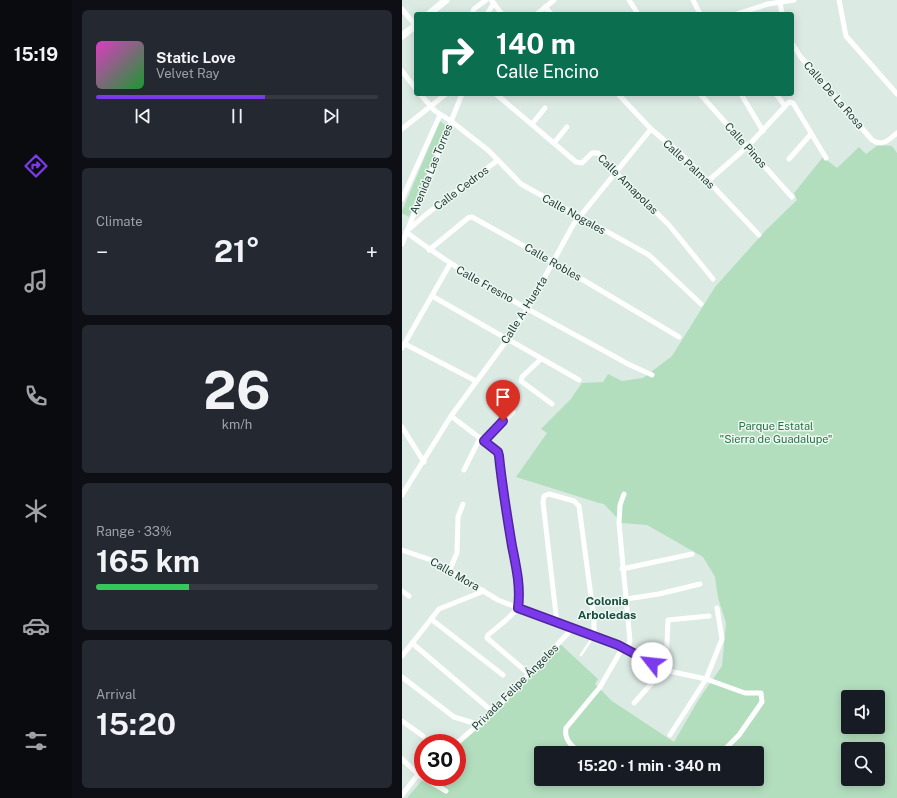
<!DOCTYPE html>
<html lang="en">
<head>
<meta charset="utf-8">
<style>
	:root { --surface:#171b24; --page:#242831; --text:#f1f3f6; --muted:#9ea1a6; --line:#363941; --accent:#7c3aed }
	body { margin:0; font-family:"Public Sans",sans-serif; background:var(--page); color:var(--text); height:100vh; display:flex; flex-direction:column; font-size:15px; white-space:nowrap }
	* { box-sizing:border-box; margin:0 }
	p { font-size:13px; color:var(--muted) }
	.icon { flex:none; width:22px; height:22px; fill:none; stroke:currentColor; stroke-width:2; stroke-linecap:round; stroke-linejoin:round }
	.map { position:relative; flex:1; overflow:hidden }
	.details { display:flex; flex-direction:column; gap:10px; padding:10px; background:#0d0f14; width:330px }
	.details>* { flex:none }
	.top-card { position:absolute; left:12px; top:12px; width:380px; height:84px; border-radius:4px; box-shadow:0 2px 10px #0003; background:#0b6e4f; color:#fff; overflow:hidden }
	.tools { position:absolute; left:439px; top:690px; display:grid; gap:8px }
	.tools a { display:grid; place-items:center; width:44px; height:44px; border-radius:4px; background:var(--surface); box-shadow:0 2px 10px #0003; font-size:20px }
	.speed { position:absolute; left:12px; top:734px; display:flex; gap:8px; font-size:20px; font-weight:700; text-align:center }
	.speed>* { display:grid; place-content:center; width:52px; height:52px; border-radius:50%; background:var(--surface); box-shadow:0 2px 10px #0003; line-height:1 }
	.speed .limit { border:6px solid #d22; background:#fff; color:#111 }
	.pin { position:absolute; display:grid; place-items:center; width:34px; height:34px; color:#fff; margin:-41px -17px; border-radius:50% 50% 50% 0; rotate:-45deg; box-shadow:0 0 4px #0007 }
	.pin .icon { rotate:45deg }
	.me { position:absolute; width:44px; margin:-22px; rotate:299deg; stroke-linejoin:round; filter:drop-shadow(0 0 3px #0008) }
	.turn { display:flex; align-items:center; gap:14px; height:84px; padding:0 16px; font-size:18px }
	.turn .icon { width:52px; height:52px; stroke-width:2.5 }
	.turn b { display:block; font-size:28px; line-height:34px }
	.big { font-size:30px; font-weight:700; line-height:1.1 }
	.details .card { flex:1; display:flex; flex-direction:column; justify-content:center; gap:6px; min-width:0; padding:0 14px; border-radius:6px; background:var(--page) }
	.details .dial { align-items:center; gap:0 }
	.dial b { font-size:52px; line-height:1 }
	.song { display:flex; align-items:center; gap:12px }
	.cover { width:48px; height:48px; border-radius:6px; background:linear-gradient(135deg,hsl(310 70% 55%),hsl(130 70% 35%)) }
	.played { height:4px; border-radius:2px; background:linear-gradient(90deg,var(--accent) 60%,var(--line) 60%) }
	.keys { display:flex; justify-content:space-around; direction:ltr }
	.heat { display:flex; justify-content:space-between; align-items:center; font-size:22px; direction:ltr }
	.charge { height:6px; border-radius:3px; background:linear-gradient(90deg,#34c759 33%,var(--line) 0) }
	.trip { position:absolute; left:132px; top:746px; width:230px; height:40px; border-radius:4px; background:var(--surface); box-shadow:0 2px 10px #0003; font-weight:700; line-height:40px; text-align:center }
	main { display:flex; flex:1; min-height:0 }
	.tab-bar { display:flex; flex-direction:column; width:72px; justify-content:space-around; align-items:center; background:#090b0e; color:var(--muted) }
	.tab-bar .icon { width:28px; height:28px }
	.tab-bar .active { color:var(--accent) }
	.tab-bar b { font-size:18px; color:var(--text) }
	.map>svg:first-child { display:block }
	.green { fill:#b3debe; fill-rule:evenodd }
	.lines { fill:none; stroke-linecap:round; stroke-linejoin:round }
	.service { stroke:#fff; stroke-width:2.5 }
	.minor { stroke:#fff; stroke-width:5 }
	.tertiary { stroke:#fff; stroke-width:7 }
	.route-casing { stroke:#51269a; stroke-width:10 }
	.route { stroke:#7c3aed; stroke-width:7 }
	.labels { text-anchor:middle; stroke-width:3; stroke-linejoin:round; paint-order:stroke }
	.street-label { font-size:11px; fill:#1d3a32; stroke:#edf7f2 }
	.park-label { font-size:11px; fill:#257442; stroke:#edf7f2 }
	.neighbourhood-label { font-size:12px; font-weight:bold; fill:#184d40; stroke:#edf7f2 }
</style>
</head>
<body>
<main>
<nav class="tab-bar">
<b>15:19</b>
<svg class="icon active" aria-label="directions" viewBox="0 0 24 24"><path d="M12 3l9 9-9 9-9-9zM9 14v-3h6M13 9l2 2-2 2"/></svg>
<svg class="icon" aria-label="music" viewBox="0 0 24 24"><path d="M9 18V5l10-2v13"/><circle cx="6" cy="18" r="3"/><circle cx="16" cy="16" r="3"/></svg>
<svg class="icon" aria-label="phone" viewBox="0 0 24 24"><path d="M5 4h4l2 5-3 2q2 4 5 5l2-3 5 2v4C11 20 4 13 5 4z"/></svg>
<svg class="icon" aria-label="climate" viewBox="0 0 24 24"><path d="M12 3v18M4 7l16 10M4 17L20 7"/></svg>
<svg class="icon" aria-label="car" viewBox="0 0 24 24"><path d="M5 17H2v-5l4-1 3-4h7l3 4 3 1v5h-3M9 17h6M6 11h13"/><circle cx="7" cy="17" r="2"/><circle cx="17" cy="17" r="2"/></svg>
<svg class="icon" aria-label="filters" viewBox="0 0 24 24"><path d="M4 7h16M4 17h16"/><circle cx="9" cy="7" r="2"/><circle cx="15" cy="17" r="2"/></svg>
</nav>
<section class="details">
<div class="card">
<div class="song"><i class="cover"></i><div><b>Static Love</b><p>Velvet Ray</p></div></div>
<div class="played"></div>
<div class="keys"><svg class="icon" aria-label="previous" viewBox="0 0 24 24"><path d="M18 5L8 12l10 7zM5 5v14"/></svg><svg class="icon" aria-label="pause" viewBox="0 0 24 24"><path d="M8 5v14M16 5v14"/></svg><svg class="icon" aria-label="next" viewBox="0 0 24 24"><path d="M6 5l10 7-10 7zM19 5v14"/></svg></div>
</div>
<div class="card"><p>Climate</p>
<div class="heat"><a>−</a><b class="big">21°</b><a>+</a></div>
</div>
<div class="card dial"><b>26</b><p>km/h</p></div>
<div class="card"><p>Range · 33%</p><b class="big">165 km</b><div class="charge"></div></div>
<div class="card"><p>Arrival</p><b class="big">15:20</b></div>
</section>
<div class="map">
<svg width="495" height="798" viewBox="0 0 495 798">
	<rect width="100%" height="100%" fill="#dceae4"/>
	<g class="green">
		<polygon points="38,121 44,126 7,217 0,213 0,211"/>
		<path d="M 476,145 L 490,146 L 495,153 L 495,798 L 5,798 L 23,777 L 55,777 L 55,744 L 89,713 L 155,641 L 196,679 L 193,684 L 210,701 L 272,742 L 297,699 L 320,666 L 324,623 L 316,598 L 313,577 L 301,557 L 245,525 L 220,523 L 202,504 L 197,503 L 114,477 L 145,433 L 139,429 L 168,400 L 180,383 L 201,382 L 206,374 L 220,381 L 241,378 L 270,356 L 313,287 L 364,230 L 395,200 L 392,193 L 421,157 L 435,168 L 457,147 L 464,154 ZM 446,697 L 476,697 L 476,727 L 446,727 ZM 446,749 L 476,749 L 476,779 L 446,779 ZM 139,753 L 355,753 L 355,779 L 139,779 Z"/>
	</g>
	<g class="lines">
		<polyline class="service" points="179,655 191,637"/>
		<g class="minor">
			<polyline points="89,0 100,14"/>
			<polyline points="227,0 236,14"/>
			<polyline points="291,0 298,14"/>
			<polyline points="437,0 444,36 495,94"/>
			<polyline points="378,2 380,14"/>
			<polyline points="143,7 149,14"/>
			<polyline points="0,9 13,25"/>
			<polyline points="70,14 72,9 84,0"/>
			<polyline points="85,14 92,3"/>
			<polyline points="135,14 152,0"/>
			<polyline points="335,14 366,4 392,0"/>
			<path d="M 390,43 L 398,56 L 470,140 C 480,147 487,140 495,133"/>
			<polyline points="0,71 14,89"/>
			<polyline points="18,94 33,111 49,121 87,151 119,184 247,255 299,304"/>
			<polyline points="94,94 174,162 180,163 190,153 196,153 213,172 267,225 311,279"/>
			<polyline points="216,94 249,129 281,156 306,181 357,235"/>
			<polyline points="298,94 390,197"/>
			<polyline points="339,94 361,131"/>
			<polyline points="374,94 383,106"/>
			<polyline points="130,124 143,108"/>
			<polyline points="0,129 44,94"/>
			<polyline points="152,143 165,127"/>
			<polyline points="387,159 409,134"/>
			<path d="M 96,160 L 22,216 L 4,232 C 73,284 151,322 226,364 L 250,375"/>
			<polyline points="306,181 346,146 387,102 391,103 424,158"/>
			<polyline points="0,199 38,115"/>
			<polyline points="0,244 60,94"/>
			<polyline points="27,250 66,218 70,217 151,262 277,337"/>
			<polyline points="30,296 177,380"/>
			<polyline points="3,344 74,381"/>
			<polyline points="0,348 48,264"/>
			<polyline points="139,359 120,377 119,381 150,404"/>
			<path d="M 49,416 L 96,452 L 97,456 C 99,479 122,597 115,608 C 110,617 94,628 86,635 L 85,638 L 127,674"/>
			<polyline points="0,427 22,462"/>
			<polyline points="82,441 111,412"/>
			<polyline points="62,470 78,438"/>
			<polyline points="222,494 218,505 217,523 228,641 225,650"/>
			<polyline points="0,495 49,416 105,340 126,308 171,225 249,129"/>
			<polyline points="0,550 32,561 96,600 170,629 216,645 262,670 304,679 343,693 359,693 360,702 337,735 319,753"/>
			<polyline points="48,569 55,553 56,517 61,504"/>
			<polyline points="220,569 290,554"/>
			<polyline points="0,591 7,596"/>
			<polyline points="224,599 257,594 298,584"/>
			<polyline points="29,619 101,675"/>
			<polyline points="155,623 141,502 142,496 147,494 172,501 177,506 192,619 192,637"/>
			<polyline points="10,643 91,712"/>
			<polyline points="0,656 37,609 82,591"/>
			<polyline points="0,677 52,717 78,725"/>
			<polyline points="232,703 264,667 266,620 307,616"/>
			<polyline points="0,721 21,736"/>
			<polyline points="268,735 304,679 320,639 315,608"/>
			<polyline points="55,743 91,712 170,629"/>
			<path d="M 178,753 C 169,745 162,740 164,728 L 198,687 L 221,647"/>
			<polyline points="0,759 17,775 44,791"/>
			<polyline points="213,779 225,779"/>
			<polyline points="0,795 14,777 21,773"/>
		</g>
		<g class="tertiary">
			<polyline points="27,14 44,0"/>
			<polyline points="0,36 14,25"/>
		</g>
	</g>
	<g class="lines">
		<g class="route-casing">
			<path id="route" d="M 101,421 L 82,441 L 96,452 L 97,456 C 100,486 105,516 110,546 C 114,566 119,587 116,608 L 216,645 L 250,663"/>
		</g>
		<use href="#route" class="route"/>
	</g>
	<g class="labels">
		<g class="street-label">
			<text transform="translate(432 95) rotate(49)" y="4">Calle De La Rosa</text>
			<text transform="translate(344 145) rotate(48)" y="4">Calle Pinos</text>
			<text transform="translate(287 164) rotate(43)" y="4">Calle Palmas</text>
			<text transform="translate(29 169) rotate(-68)" y="4">Avenida Las Torres</text>
			<text transform="translate(226 184) rotate(45)" y="4">Calle Amapolas</text>
			<text transform="translate(59 188) rotate(-37)" y="4">Calle Cedros</text>
			<text transform="translate(172 214) rotate(29)" y="4">Calle Nogales</text>
			<text transform="translate(151 262) rotate(30)" y="4">Calle Robles</text>
			<text transform="translate(83 284) rotate(29)" y="4">Calle Fresno</text>
			<text transform="translate(122 310) rotate(-58)" y="4">Calle A. Huerta</text>
			<text transform="translate(53 574) rotate(30)" y="4">Calle Mora</text>
			<text transform="translate(113 687) rotate(-45)" y="4">Privada Felipe Ángeles</text>
		</g>
		<g class="park-label">
			<text x="374" y="430">Parque Estatal<tspan x="374" dy="13">"Sierra de Guadalupe"</tspan></text>
		</g>
		<g class="neighbourhood-label">
			<text x="205" y="605">Colonia<tspan x="205" dy="14">Arboledas</tspan></text>
		</g>
	</g>
</svg>
<div class="tools">
<a><svg class="icon" aria-label="sound" viewBox="0 0 24 24"><path d="M4 9h4l5-4v14l-5-4H4zM17 9q2 3 0 6"/></svg></a>
<a><svg class="icon" aria-label="search" viewBox="0 0 24 24"><circle cx="10" cy="10" r="6"/><path d="M15 15l6 6"/></svg></a>
</div>
<div class="speed"><div class="limit">30</div></div>
<div class="pin" style="left:101px;top:421px;background:#d93025"><svg class="icon" aria-label="arrive" viewBox="0 0 24 24"><path d="M6 21V4h12l-3 4 3 4H6"/></svg></div>
<svg class="me" style="left:250px;top:663px" viewBox="-20 -20 40 40"><circle r="19" fill="#fff"/><path d="M0-13L10 11 0 6-10 11z" fill="#7c3aed"/></svg>
<div class="trip">15:20 · 1 min · 340 m</div>
<div class="top-card">
<div class="turn"><svg class="icon" aria-label="right" viewBox="0 0 24 24"><path d="M7 20v-9h11M14 6l5 5-5 5"/></svg><div><b>140 m</b>Calle Encino</div></div>
</div>
</div>
</main>
</body>
</html>
